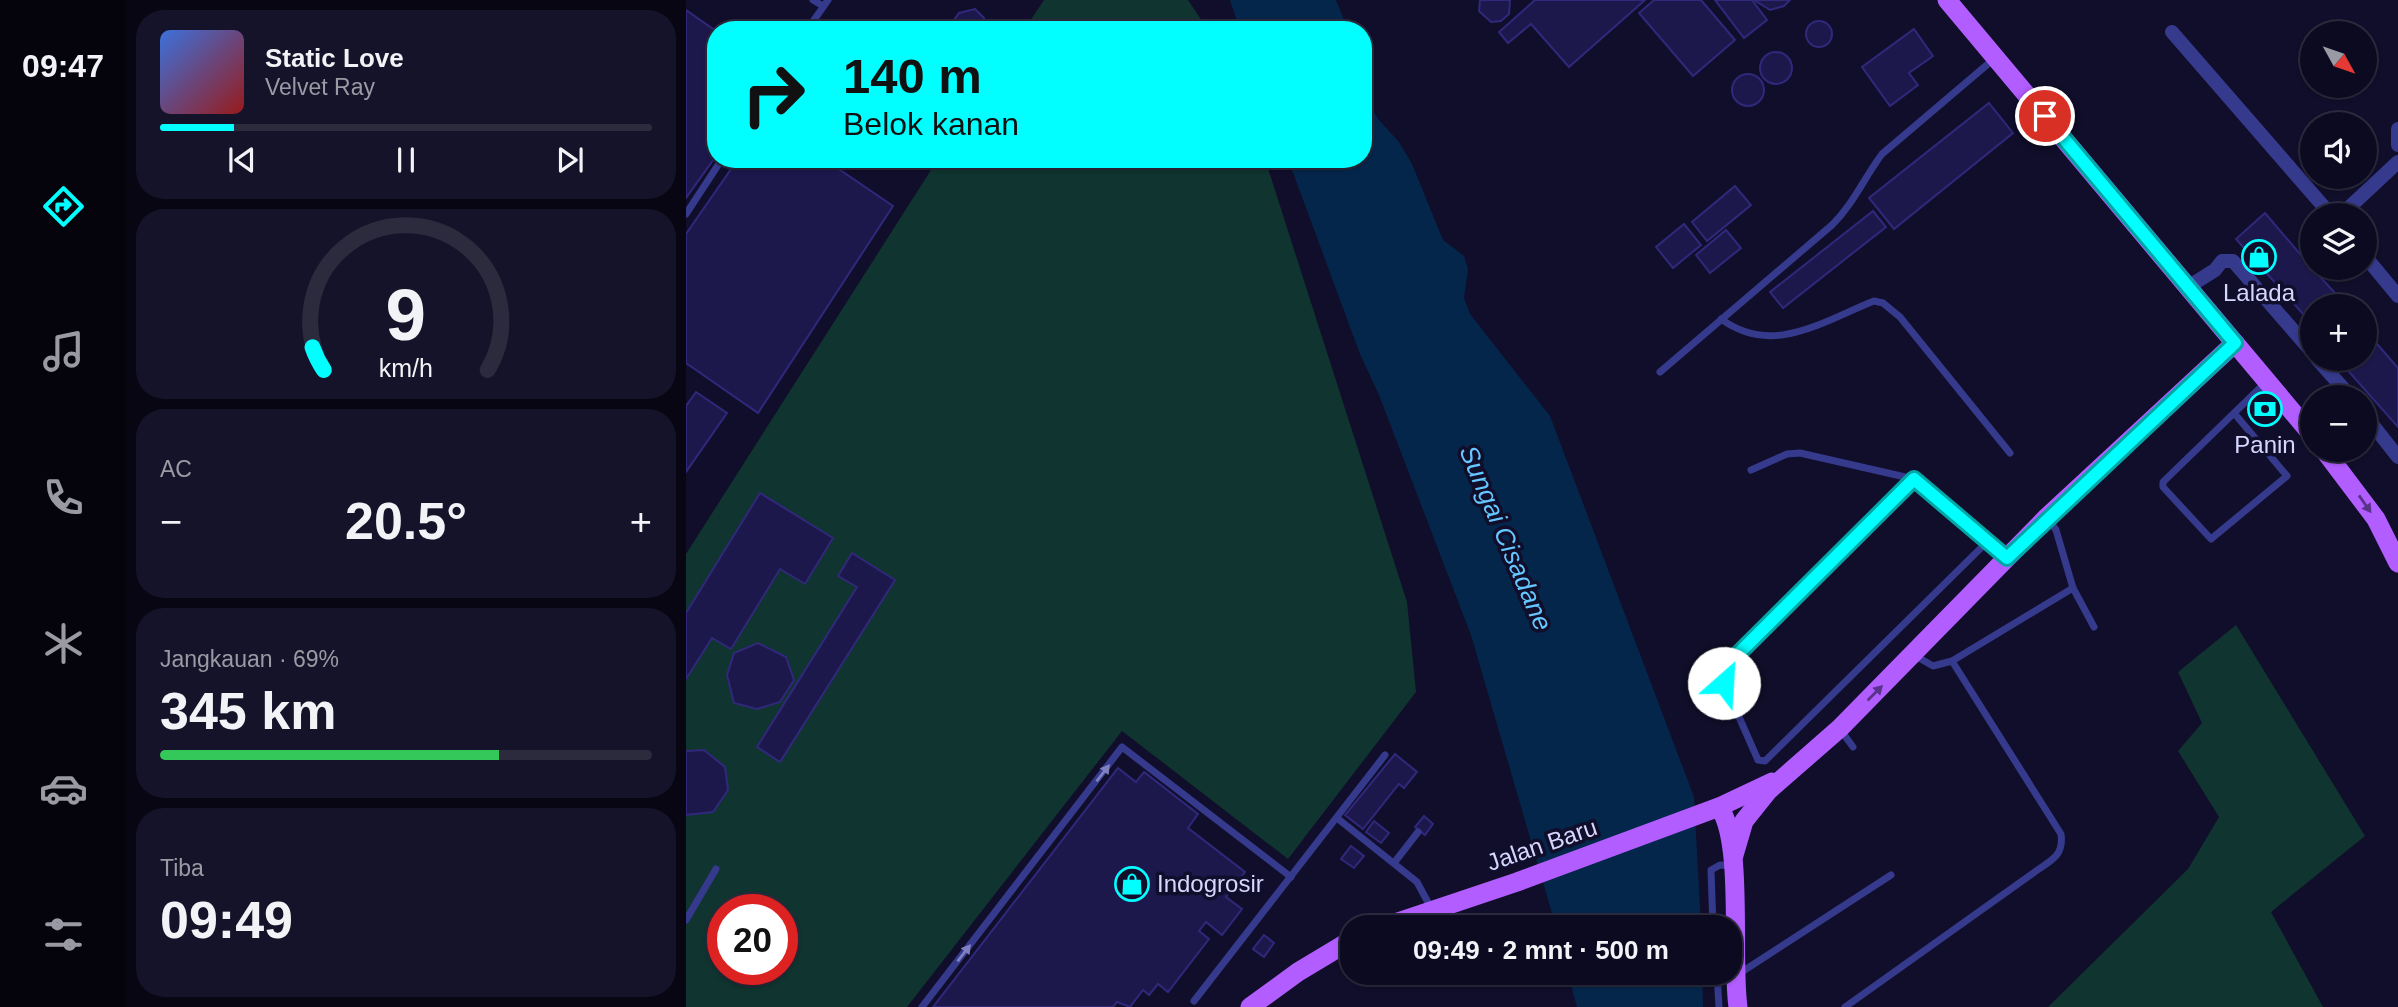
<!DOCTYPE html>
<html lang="id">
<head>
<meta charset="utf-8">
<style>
	:root { --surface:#0c0a20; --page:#151329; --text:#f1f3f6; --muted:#9a9aa5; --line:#2c2b3e; --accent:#02ffff }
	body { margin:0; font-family:Helvetica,sans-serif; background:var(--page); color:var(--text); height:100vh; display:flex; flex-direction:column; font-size:26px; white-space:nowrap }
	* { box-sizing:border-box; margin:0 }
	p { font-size:23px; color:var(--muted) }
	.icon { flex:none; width:38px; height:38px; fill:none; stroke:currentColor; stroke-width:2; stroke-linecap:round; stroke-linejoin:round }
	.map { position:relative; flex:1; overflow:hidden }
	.sheet { display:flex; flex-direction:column; gap:10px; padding:10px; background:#070612; width:560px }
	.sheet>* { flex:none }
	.guide { position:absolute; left:21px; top:21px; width:665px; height:147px; border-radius:28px; box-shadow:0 2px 5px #0004,0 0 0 2px var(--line); background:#02ffff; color:#111; overflow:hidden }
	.needle { width:46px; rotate:130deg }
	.tools { position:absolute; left:1614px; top:21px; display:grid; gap:14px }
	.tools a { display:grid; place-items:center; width:77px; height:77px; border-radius:50%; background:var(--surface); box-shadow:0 2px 5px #0004,0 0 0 2px var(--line); font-size:35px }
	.speed { position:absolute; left:21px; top:894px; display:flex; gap:14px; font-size:35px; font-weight:700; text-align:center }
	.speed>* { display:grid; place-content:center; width:91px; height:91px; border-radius:50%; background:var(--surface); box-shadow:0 2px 5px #0004,0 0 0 2px var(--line); line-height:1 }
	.speed .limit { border:10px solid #d22; background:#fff; color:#111 }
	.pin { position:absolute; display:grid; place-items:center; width:60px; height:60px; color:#fff; margin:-30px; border:4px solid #fff; border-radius:50%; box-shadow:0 2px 7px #0007 }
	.me { position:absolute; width:77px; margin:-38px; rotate:26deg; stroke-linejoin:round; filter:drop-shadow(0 0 5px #0008) }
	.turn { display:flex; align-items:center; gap:24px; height:147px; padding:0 21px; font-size:32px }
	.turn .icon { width:91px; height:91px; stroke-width:2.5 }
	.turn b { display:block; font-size:49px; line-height:60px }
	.big { font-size:52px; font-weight:700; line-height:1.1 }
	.sheet .tile { flex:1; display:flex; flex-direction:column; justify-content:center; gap:10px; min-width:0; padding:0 24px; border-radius:28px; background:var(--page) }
	.sheet .dial { align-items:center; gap:0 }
	.dial svg { height:182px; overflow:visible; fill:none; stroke:var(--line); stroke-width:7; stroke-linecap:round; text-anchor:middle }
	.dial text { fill:var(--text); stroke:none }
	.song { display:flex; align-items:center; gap:21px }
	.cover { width:84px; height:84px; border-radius:10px; background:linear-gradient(135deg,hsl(220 70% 55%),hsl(0 70% 35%)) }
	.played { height:7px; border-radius:4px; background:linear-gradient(90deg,var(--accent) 15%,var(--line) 15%) }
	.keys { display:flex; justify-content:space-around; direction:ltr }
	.heat { display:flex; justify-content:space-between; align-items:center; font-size:38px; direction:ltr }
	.charge { height:10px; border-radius:5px; background:linear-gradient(90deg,#34c759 69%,var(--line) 0) }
	.trip { position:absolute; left:654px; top:915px; width:402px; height:70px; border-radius:28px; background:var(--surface); box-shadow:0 2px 5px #0004,0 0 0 2px var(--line); font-weight:700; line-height:70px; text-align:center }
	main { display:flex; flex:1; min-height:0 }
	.menu { display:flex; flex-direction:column; width:126px; justify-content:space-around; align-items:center; background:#05040d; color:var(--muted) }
	.menu .icon { width:49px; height:49px }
	.menu .selected { color:var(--accent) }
	.menu b { font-size:32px; color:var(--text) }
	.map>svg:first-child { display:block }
	.green { fill:#10342f; fill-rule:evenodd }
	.water { fill:#05264b }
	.building { fill:#1d184c; stroke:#30287b; stroke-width:2 }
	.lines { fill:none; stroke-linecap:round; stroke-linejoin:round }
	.service { stroke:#353a8d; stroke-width:7 }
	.minor { stroke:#353a8d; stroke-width:14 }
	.primary { stroke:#b25dff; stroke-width:19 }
	.oneway { fill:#59328a }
	.oneway2 { fill:#7e80c0 }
	.route-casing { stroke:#01a6a6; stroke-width:18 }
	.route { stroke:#02ffff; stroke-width:12 }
	.labels { text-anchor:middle; stroke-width:7; stroke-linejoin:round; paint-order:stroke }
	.poi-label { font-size:24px; fill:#d7d6ff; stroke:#100e2a }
	.street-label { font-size:24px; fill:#d7d6ff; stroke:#100e2a }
	.water-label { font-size:26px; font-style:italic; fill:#64c7ff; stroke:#100e2a }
</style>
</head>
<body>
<main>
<nav class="menu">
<b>09:47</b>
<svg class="icon selected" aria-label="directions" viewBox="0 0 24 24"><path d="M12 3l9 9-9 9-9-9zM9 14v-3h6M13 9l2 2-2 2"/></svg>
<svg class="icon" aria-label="music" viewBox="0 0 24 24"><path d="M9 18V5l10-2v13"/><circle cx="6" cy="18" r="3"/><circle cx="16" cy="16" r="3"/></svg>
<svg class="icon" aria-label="phone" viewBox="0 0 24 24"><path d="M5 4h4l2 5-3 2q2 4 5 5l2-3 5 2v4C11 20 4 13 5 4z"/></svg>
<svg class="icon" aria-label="climate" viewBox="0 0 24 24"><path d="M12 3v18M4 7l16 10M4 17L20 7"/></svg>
<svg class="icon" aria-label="car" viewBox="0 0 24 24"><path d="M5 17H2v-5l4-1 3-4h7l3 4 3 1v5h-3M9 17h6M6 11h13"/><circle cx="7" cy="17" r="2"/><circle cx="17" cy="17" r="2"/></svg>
<svg class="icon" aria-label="filters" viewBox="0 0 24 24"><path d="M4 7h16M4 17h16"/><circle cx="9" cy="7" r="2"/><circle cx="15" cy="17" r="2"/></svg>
</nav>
<section class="sheet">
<div class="tile">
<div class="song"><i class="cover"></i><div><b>Static Love</b><p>Velvet Ray</p></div></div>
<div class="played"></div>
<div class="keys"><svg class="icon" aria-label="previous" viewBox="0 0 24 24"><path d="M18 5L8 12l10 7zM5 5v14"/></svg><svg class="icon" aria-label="pause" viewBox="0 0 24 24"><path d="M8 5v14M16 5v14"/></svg><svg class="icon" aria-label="next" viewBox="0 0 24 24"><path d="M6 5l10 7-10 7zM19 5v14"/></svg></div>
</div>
<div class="tile dial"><svg viewBox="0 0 100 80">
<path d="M14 69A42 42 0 1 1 86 69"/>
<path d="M14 69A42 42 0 0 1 9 59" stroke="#02ffff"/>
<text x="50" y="56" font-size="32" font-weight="700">9</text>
<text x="50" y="72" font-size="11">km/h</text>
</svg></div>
<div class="tile"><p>AC</p>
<div class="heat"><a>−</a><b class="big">20.5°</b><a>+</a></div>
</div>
<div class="tile"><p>Jangkauan · 69%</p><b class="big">345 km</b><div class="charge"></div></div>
<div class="tile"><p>Tiba</p><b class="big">09:49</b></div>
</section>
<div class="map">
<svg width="1712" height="1007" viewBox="0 0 1712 1007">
	<rect width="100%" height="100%" fill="#100e2a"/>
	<g class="green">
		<polygon points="358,0 502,0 522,30 338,30"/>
		<path d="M 252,159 L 579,159 L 721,602 L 730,692 L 602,859 L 436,731 L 221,1007 L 0,1007 L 0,554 ZM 37,910 L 96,910 L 96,970 L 37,970 Z"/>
		<polygon points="1550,625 1679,836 1585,912 1637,1007 1362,1007 1502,869 1533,817 1492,751 1516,723 1492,672"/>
	</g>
	<g class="water">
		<polygon points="544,0 650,0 662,30 554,30"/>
		<polygon points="677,93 692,119 713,142 726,164 757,240 778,256 782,269 778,298 784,314 864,416 1008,797 1015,927 870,927 785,635 693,395 674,354 602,159 677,159"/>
		<polygon points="882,973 1016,973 1017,1007 891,1007"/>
	</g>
	<g class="building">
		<polygon points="794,0 824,0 823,14 815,21 805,22 793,11"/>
		<polygon points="849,0 959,0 883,67 845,24 822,43 813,32"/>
		<polygon points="968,0 1015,0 1049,40 1007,76 953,13"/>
		<polygon points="1029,0 1066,0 1081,20 1058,38"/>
		<polygon points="1068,0 1104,0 1098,6 1084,10"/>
		<polygon points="289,9 298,18 298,30 269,30 268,20 273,13"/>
		<polygon points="0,10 30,31 30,156 0,198"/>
		<circle cx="1133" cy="34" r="13"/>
		<polygon points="1228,29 1247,56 1223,73 1232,85 1204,106 1176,67"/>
		<circle cx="1090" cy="68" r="16"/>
		<circle cx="1062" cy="90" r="16"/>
		<polygon points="1303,103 1327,133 1208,229 1183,198"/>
		<polygon points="52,159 138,159 207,206 72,413 0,363 0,234"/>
		<polygon points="1049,186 1065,205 1021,241 1006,222"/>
		<polygon points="1187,211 1200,227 1097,308 1084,292"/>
		<polygon points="1579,213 1626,268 1661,306 1626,306 1626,324 1550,239"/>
		<polygon points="998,224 1015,245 987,268 970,247"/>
		<polygon points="1040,230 1055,248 1024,273 1010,255"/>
		<polygon points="1686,338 1712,368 1712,427 1657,365 1663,359 1678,359 1678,345"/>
		<polygon points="10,392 41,413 0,472 0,406"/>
		<polygon points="74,493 147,538 119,584 94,569 45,649 26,638 0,679 0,613"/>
		<polygon points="166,553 209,580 94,762 71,747 171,587 152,576"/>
		<polygon points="72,643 100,657 108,680 94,702 71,709 48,703 41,675 48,653"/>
		<polygon points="18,750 39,767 42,790 27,812 0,815 0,751"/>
		<polygon points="709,754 731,772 718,788 713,784 677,829 659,815"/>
		<polygon points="432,768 450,782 458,772 512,814 502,828 559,872 540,897 556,909 536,935 520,922 513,931 523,939 482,992 472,984 463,995 457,990 444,1007 431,1002 427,1007 247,1007"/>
		<polygon points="738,816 747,824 739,835 729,827"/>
		<polygon points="688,821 703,833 695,843 680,832"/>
		<polygon points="665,846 678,856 668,868 655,859"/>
		<polygon points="578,935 588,943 578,957 567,949"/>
	</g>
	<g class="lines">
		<g class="service">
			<polyline points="127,0 137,6"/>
			<polyline points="121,30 142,0"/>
			<polyline points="0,214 36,159"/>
			<path d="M 1035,319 C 1087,357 1137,321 1188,301 L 1197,303 L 1214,317 L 1324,453"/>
			<path d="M 974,372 L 1146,225 C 1168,203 1178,178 1196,154 L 1309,58"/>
			<polyline points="1548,413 1601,476 1525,539 1477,487 1477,482 1580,382"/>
			<polyline points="1065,470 1101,454 1114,453 1228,479 1320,557"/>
			<polyline points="1228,479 1040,666 1038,683 1072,760 1079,761 1302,541"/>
			<polyline points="1387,588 1408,627"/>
			<polyline points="1266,661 1387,588 1370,530 1362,518"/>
			<polyline points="1154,729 1167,747"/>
			<polyline points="651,818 731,882 745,908"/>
			<polyline points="708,863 732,832"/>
			<polyline points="0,920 30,869"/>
			<polyline points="1027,928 1025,870 1034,865 1047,866"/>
			<polyline points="1031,973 1033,1007"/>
			<polyline points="1051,975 1205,875"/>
			<polyline points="508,1001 699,755"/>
			<polyline points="236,1007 436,747 605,877"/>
			<path d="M 1159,1007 L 1350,871 C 1366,860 1378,855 1375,834 L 1266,661 L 1247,666 L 1228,655"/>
		</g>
		<g class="minor">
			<polyline points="1486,32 1645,215"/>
			<polyline points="1712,129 1712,145"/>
			<polyline points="1655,215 1712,162"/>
			<polyline points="1678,255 1712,296"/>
			<polyline points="1502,287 1529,270 1536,261 1547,261 1626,352"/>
			<polyline points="1631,359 1665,397"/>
			<polyline points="1678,414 1712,457"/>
		</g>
		<g class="primary">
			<polyline points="1261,0 1626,435"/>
			<polyline points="1638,450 1690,519 1712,563"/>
			<path d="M 1033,807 C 1058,841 1045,958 1052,1007"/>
			<polyline points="1048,855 1058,821 1082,791 1154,728 1361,517 1549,343"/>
			<polyline points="694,928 831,882 1033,807 1086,782"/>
			<polyline points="564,1007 612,972 667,939"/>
		</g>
	</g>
	<defs><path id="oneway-solid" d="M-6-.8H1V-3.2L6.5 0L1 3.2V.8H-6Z" transform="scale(1.75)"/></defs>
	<g class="oneway">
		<use href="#oneway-solid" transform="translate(1679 504) rotate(55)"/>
		<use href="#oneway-solid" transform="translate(1189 693) rotate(-45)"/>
	</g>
	<g class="oneway2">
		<use href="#oneway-solid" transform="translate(417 773) rotate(-52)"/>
		<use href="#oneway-solid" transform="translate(278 953) rotate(-52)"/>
	</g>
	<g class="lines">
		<g class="route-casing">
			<polyline id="route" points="1038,683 1040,666 1228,479 1321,558 1549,343 1359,116"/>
		</g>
		<use href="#route" class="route"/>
	</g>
	<defs>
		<g id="shop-ring" transform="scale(1.75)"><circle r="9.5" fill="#100e2a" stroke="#02ffff" stroke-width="1.5"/><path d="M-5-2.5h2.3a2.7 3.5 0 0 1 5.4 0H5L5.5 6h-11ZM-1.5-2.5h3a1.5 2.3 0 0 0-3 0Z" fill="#02ffff"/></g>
		<g id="bank-ring" transform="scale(1.75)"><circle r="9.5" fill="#100e2a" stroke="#02ffff" stroke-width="1.5"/><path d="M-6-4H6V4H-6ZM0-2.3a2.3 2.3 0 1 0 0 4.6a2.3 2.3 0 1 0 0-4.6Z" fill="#02ffff"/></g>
	</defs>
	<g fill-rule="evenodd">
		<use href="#shop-ring" x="1573" y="257"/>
		<use href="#bank-ring" x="1579" y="409"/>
		<use href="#shop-ring" x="446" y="884"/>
	</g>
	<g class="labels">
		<g class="poi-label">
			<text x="1573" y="301">Lalada</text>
			<text x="1579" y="453">Panin</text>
			<text x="471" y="892" text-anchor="start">Indogrosir</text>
		</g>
		<g class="street-label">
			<text transform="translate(856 845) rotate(-19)" y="8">Jalan Baru</text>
		</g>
		<g class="water-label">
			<text transform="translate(820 538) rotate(67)" y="9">Sungai Cisadane</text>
		</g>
	</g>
</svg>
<div class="tools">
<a><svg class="needle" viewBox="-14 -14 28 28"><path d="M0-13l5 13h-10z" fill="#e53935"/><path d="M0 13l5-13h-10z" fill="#9a9aa5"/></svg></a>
<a><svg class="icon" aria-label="sound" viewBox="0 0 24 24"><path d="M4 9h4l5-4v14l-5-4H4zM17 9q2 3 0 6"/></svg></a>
<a><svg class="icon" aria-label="layers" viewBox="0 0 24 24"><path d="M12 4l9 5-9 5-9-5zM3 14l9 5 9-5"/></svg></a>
<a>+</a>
<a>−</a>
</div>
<div class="speed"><div class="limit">20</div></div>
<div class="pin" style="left:1359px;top:116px;background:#d93025"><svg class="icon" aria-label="arrive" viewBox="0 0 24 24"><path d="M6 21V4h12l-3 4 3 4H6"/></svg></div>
<svg class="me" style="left:1038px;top:683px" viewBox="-20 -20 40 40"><circle r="19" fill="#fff"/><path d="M0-13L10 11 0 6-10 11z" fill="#02ffff"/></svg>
<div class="trip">09:49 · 2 mnt · 500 m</div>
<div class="guide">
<div class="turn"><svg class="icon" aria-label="right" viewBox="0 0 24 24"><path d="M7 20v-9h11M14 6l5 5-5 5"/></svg><div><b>140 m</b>Belok kanan</div></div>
</div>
</div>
</main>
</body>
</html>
